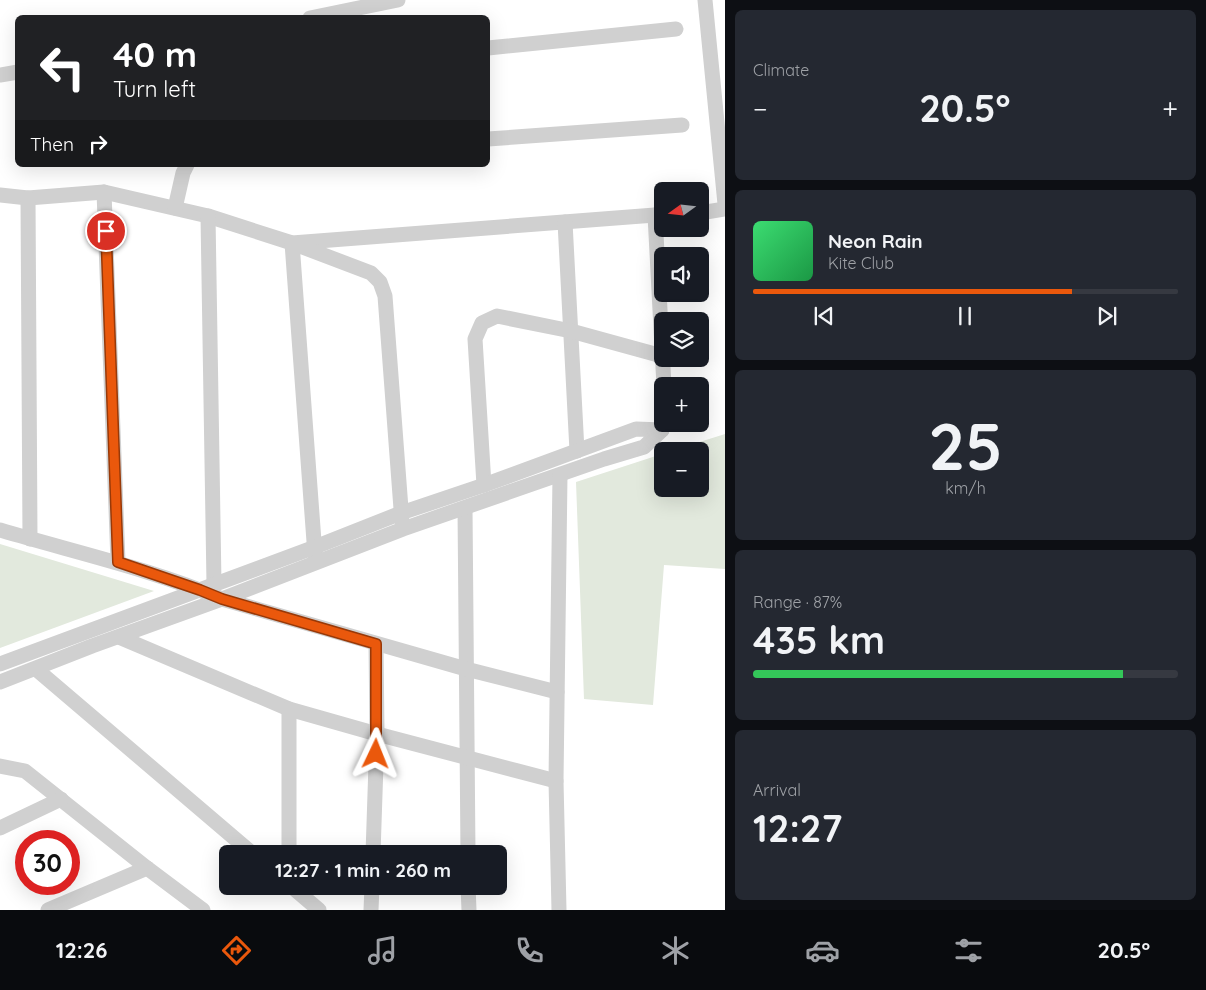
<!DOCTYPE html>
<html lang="en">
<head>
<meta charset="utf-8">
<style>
	:root { --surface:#171b24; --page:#242831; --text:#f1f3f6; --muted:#9ea1a6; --line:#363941; --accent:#ea580c }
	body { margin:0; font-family:Quicksand,sans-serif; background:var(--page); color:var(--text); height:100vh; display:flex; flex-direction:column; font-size:19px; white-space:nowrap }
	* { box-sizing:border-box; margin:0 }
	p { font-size:16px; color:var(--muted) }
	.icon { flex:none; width:28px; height:28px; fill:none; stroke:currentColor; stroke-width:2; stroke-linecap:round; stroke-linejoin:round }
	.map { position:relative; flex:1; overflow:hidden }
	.drawer { display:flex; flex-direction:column; gap:10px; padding:10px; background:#0d0f14; width:481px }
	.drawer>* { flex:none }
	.hud { position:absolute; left:15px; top:15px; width:475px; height:152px; border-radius:8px; box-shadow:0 5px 20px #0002; background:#202124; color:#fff; overflow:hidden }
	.needle { width:32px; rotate:255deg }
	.tools { position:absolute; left:654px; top:182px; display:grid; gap:10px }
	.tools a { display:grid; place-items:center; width:55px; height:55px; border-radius:8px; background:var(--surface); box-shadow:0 5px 20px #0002; font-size:25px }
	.speed { position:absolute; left:15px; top:830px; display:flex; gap:10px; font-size:25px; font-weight:700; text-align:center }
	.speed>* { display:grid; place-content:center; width:65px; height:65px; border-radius:50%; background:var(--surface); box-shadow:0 5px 20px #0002; line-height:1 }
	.speed .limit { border:8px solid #d22; background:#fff; color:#111 }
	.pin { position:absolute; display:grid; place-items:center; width:42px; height:42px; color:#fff; margin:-21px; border:2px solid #fff; border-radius:50%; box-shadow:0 1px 5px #0007 }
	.me { position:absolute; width:55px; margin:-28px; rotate:2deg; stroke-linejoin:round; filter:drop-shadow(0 0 4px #0008) }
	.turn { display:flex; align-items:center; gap:18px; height:105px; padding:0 15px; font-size:22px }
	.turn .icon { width:65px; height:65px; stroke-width:2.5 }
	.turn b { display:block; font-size:35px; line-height:42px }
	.then { display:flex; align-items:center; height:48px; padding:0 15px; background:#0003; gap:10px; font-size:19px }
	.big { font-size:38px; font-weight:700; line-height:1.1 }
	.drawer .card { flex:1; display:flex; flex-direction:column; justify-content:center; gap:8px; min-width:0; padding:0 18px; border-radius:8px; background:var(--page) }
	.drawer .dial { align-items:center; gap:0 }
	.dial b { font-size:65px; line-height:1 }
	.song { display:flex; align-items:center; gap:15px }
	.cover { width:60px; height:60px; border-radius:8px; background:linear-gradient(135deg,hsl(140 70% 55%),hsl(140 70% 35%)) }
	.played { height:5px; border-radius:2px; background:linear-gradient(90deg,var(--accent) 75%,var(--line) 75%) }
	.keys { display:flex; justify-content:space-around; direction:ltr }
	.heat { display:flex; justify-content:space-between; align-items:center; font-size:28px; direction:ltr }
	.charge { height:8px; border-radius:4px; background:linear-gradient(90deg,#34c759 87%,var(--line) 0) }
	.trip { position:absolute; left:219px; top:845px; width:288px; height:50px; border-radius:8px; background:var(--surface); box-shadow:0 5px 20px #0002; font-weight:700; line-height:50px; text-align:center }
	.menu { display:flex; height:80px; justify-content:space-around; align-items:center; background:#090b0e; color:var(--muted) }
	.menu .icon { width:35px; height:35px }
	.menu .on { color:var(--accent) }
	.menu b { font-size:22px; color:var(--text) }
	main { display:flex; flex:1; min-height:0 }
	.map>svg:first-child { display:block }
	.green { fill:#e2e9dd }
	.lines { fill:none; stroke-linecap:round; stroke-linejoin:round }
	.minor { stroke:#d0d0d0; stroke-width:15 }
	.route-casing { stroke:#983908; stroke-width:12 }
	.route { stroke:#ea580c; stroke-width:9 }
</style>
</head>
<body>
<main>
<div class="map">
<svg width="725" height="910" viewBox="0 0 725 910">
	<rect width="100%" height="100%" fill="#fff"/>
	<g class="green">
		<polygon points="725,434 725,569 664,565 653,705 584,699 576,482 662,454 662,489 700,489 700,451 671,451"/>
		<polygon points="0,544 154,591 0,648"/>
	</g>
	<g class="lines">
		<g class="minor">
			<polyline points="705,0 725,204"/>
			<polyline points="310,18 398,0"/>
			<polyline points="488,48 676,29"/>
			<polyline points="0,75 18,72"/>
			<polyline points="488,139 682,125"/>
			<polyline points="104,192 118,562"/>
			<polyline points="0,195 28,198 104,192 208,216 292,243 655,215"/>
			<polyline points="28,198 30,539"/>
			<polyline points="175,208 183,173 187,165"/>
			<polyline points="700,213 725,209"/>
			<polyline points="662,215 655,215 664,386"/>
			<polyline points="208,216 214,584"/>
			<polyline points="565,222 577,451"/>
			<polyline points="484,485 475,339 482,323 497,316 571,331 662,356"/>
			<polyline points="465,508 468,854"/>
			<path d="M 0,530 C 74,552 151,569 222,599 L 466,669 L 557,692"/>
			<polyline points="315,555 292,243 371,273 380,282 385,296 402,522"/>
			<polyline points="119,637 289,709 377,734 556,781"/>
			<polyline points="0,664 315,547 401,513 484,485 636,429 662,430"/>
			<polyline points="36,669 253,854"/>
			<polyline points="0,682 92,646 222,599 403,529 604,459 644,447 662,430 663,424"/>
			<polyline points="0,766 25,771 147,868 203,910"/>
			<polyline points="0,828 61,799"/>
			<polyline points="289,854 289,709"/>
			<polyline points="373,854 377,734 376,644"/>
			<polyline points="291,886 319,910"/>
			<polyline points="468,886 469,910"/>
			<polyline points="48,910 147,868"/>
			<polyline points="371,910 372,886"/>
			<polyline points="559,910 556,781 560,475"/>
		</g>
	</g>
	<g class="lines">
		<g class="route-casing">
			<polyline id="route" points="106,231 118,562 200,590 222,599 376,644 376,754"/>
		</g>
		<use href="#route" class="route"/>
	</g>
</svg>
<div class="tools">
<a><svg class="needle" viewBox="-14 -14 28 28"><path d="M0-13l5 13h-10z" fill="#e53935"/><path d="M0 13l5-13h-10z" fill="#9ea1a6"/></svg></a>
<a><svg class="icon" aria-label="sound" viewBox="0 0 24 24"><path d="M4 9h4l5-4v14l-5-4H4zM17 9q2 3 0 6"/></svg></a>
<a><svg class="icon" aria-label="layers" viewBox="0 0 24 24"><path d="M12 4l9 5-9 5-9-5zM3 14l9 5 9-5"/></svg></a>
<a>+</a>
<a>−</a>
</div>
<div class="speed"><div class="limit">30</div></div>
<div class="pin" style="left:106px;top:231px;background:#d93025"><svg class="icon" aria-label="arrive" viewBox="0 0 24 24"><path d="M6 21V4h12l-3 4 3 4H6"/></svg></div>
<svg class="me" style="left:376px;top:754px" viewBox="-20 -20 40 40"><path d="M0-17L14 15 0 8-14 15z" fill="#ea580c" stroke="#fff" stroke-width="4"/></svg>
<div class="trip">12:27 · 1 min · 260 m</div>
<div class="hud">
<div class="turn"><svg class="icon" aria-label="left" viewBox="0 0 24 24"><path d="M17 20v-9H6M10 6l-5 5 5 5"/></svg><div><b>40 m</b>Turn left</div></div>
<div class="then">Then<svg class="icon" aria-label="right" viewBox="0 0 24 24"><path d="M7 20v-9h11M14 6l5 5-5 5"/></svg></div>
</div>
</div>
<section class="drawer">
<div class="card"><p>Climate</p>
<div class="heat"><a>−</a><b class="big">20.5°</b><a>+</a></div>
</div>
<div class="card">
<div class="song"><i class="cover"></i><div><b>Neon Rain</b><p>Kite Club</p></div></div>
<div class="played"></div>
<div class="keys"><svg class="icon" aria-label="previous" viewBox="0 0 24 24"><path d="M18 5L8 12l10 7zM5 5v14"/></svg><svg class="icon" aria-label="pause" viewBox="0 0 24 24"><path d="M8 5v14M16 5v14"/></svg><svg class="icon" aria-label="next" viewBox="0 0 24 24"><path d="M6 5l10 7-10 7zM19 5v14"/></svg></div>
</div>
<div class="card dial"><b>25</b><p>km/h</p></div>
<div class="card"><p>Range · 87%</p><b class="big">435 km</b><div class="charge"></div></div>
<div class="card"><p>Arrival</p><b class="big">12:27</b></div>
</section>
</main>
<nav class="menu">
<b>12:26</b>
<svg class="icon on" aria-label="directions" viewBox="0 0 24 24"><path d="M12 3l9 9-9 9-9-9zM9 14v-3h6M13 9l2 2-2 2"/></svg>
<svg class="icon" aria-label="music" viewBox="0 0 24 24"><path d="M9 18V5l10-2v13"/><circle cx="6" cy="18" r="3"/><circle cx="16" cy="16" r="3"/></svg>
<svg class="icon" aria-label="phone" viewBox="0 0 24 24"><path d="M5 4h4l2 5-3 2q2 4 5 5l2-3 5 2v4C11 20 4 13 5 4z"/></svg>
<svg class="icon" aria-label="climate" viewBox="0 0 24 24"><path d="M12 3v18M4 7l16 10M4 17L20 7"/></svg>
<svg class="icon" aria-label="car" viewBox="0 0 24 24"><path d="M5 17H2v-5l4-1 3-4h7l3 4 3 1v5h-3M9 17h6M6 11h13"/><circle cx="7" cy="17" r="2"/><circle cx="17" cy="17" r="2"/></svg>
<svg class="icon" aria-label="filters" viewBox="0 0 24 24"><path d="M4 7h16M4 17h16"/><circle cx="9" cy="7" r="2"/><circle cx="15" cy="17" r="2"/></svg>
<b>20.5°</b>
</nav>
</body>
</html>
